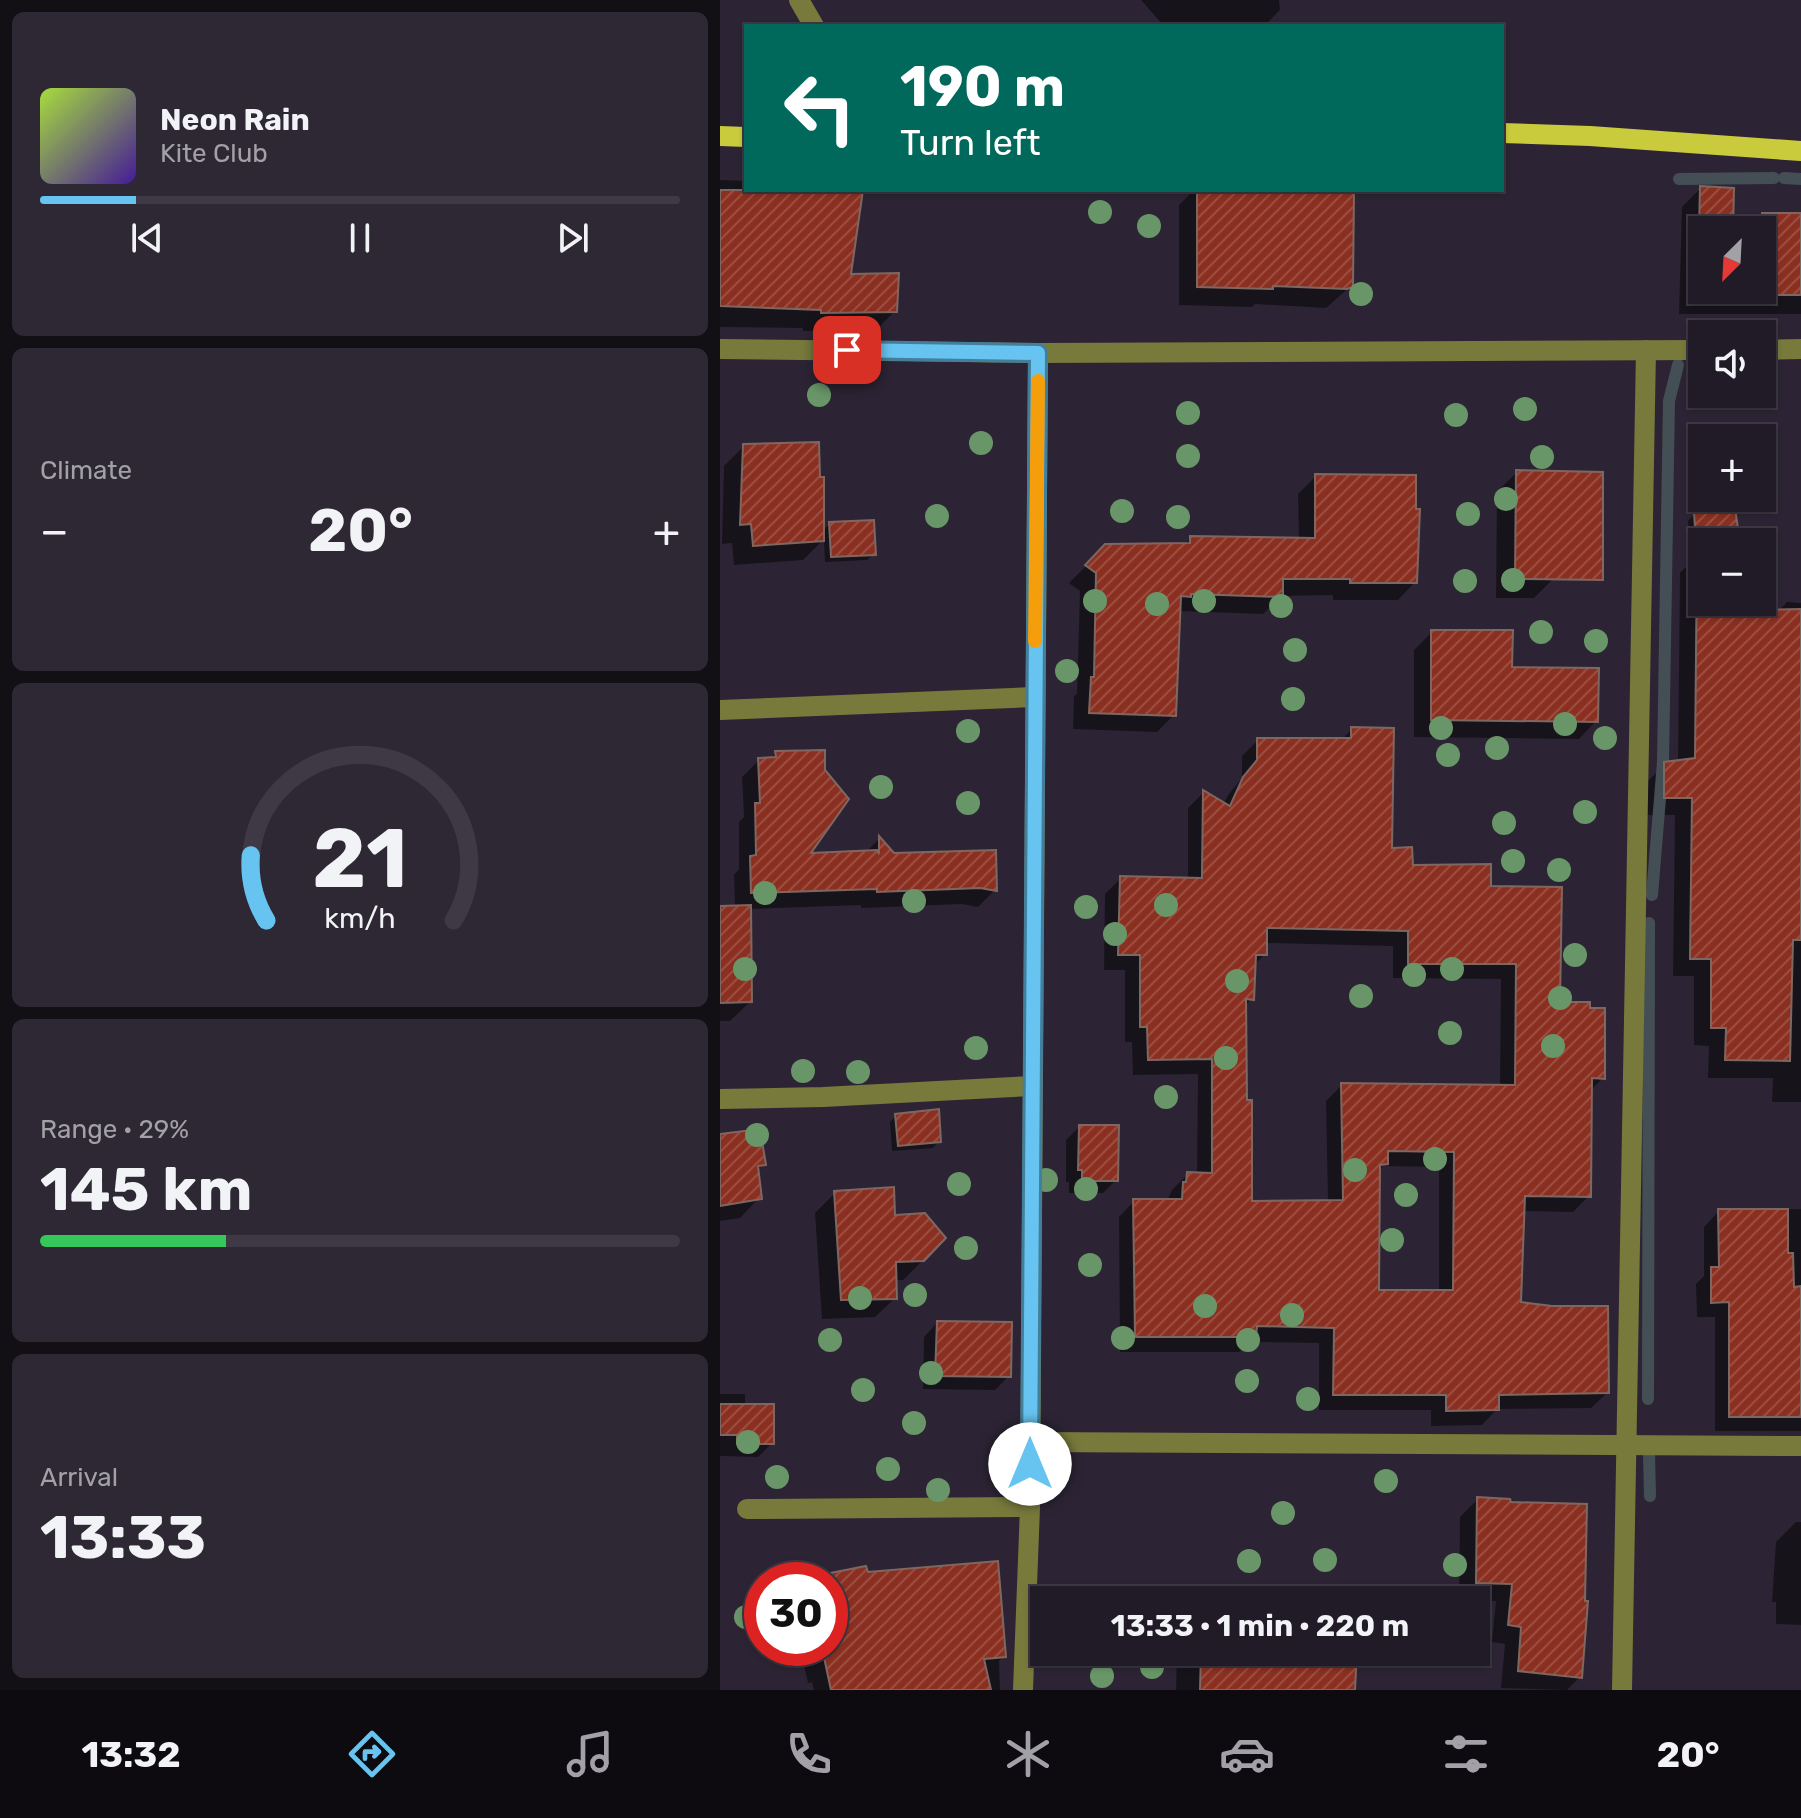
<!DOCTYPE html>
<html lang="en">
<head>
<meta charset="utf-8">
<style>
	:root { --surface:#211b27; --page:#2d2833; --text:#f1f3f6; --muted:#a2a1a7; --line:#3e3944; --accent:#67c4f0 }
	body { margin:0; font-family:Rubik,sans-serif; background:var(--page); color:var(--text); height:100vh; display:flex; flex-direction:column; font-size:30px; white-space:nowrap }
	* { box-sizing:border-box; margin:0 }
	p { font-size:26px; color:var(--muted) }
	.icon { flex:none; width:44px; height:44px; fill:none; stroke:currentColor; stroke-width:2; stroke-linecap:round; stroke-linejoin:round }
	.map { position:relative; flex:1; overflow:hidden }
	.details { display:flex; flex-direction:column; gap:12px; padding:12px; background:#120f15; width:720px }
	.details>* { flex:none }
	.guide { position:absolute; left:24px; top:24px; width:760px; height:168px; border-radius:0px; box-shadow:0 2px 6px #0004,0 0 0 2px var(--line); background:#00695c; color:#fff; overflow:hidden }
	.needle { width:52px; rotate:204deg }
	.controls { position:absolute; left:968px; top:216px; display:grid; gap:16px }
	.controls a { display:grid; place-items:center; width:88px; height:88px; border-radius:0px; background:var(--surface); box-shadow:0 2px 6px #0004,0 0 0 2px var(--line); font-size:40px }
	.speed { position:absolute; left:24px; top:1562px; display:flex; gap:16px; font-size:40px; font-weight:700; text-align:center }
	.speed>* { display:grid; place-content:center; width:104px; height:104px; border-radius:50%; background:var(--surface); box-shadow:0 2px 6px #0004,0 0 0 2px var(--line); line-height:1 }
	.speed .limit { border:12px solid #d22; background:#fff; color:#111 }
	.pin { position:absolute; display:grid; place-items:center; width:68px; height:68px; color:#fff; margin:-34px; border-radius:16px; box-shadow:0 4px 12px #0006 }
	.me { position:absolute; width:88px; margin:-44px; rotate:0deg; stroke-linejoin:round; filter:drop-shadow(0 0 6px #0008) }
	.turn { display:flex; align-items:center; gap:28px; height:168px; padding:0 24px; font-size:36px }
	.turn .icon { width:104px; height:104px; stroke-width:2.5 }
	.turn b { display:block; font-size:56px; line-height:68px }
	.big { font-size:60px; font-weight:700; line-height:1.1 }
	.details .tile { flex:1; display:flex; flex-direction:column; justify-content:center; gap:12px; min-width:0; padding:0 28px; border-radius:12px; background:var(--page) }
	.details .dial { align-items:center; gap:0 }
	.dial svg { height:208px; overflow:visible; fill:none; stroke:var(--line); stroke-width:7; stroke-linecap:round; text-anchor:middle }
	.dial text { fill:var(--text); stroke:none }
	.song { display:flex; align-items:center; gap:24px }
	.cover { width:96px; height:96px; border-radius:12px; background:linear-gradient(135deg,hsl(80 70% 55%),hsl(260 70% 35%)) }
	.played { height:8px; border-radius:4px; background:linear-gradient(90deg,var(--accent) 15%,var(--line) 15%) }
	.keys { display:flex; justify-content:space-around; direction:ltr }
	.heat { display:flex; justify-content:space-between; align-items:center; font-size:44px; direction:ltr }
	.charge { height:12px; border-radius:6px; background:linear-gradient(90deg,#34c759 29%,var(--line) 0) }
	.trip { position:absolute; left:310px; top:1586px; width:460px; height:80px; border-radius:0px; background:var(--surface); box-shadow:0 2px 6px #0004,0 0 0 2px var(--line); font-weight:700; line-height:80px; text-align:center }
	.menu { display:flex; height:128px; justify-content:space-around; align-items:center; background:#0d0b10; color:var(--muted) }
	.menu .icon { width:56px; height:56px }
	.menu .active { color:var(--accent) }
	.menu b { font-size:36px; color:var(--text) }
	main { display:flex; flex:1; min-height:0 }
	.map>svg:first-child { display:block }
	.shadow { fill:#0007; fill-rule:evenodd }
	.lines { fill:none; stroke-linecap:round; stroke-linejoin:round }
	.stream { stroke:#444f55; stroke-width:12 }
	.building { fill:url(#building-hatch); stroke:#7f6761; stroke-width:2; fill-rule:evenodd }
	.minor { stroke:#787a3c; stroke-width:20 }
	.major { stroke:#c9cb3d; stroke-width:20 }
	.tree { fill:#699668 }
	.route-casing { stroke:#437f9c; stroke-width:20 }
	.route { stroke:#67c4f0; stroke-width:14 }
	.slow { stroke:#f59e0b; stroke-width:14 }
</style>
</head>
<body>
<main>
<section class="details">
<div class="tile">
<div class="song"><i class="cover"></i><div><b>Neon Rain</b><p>Kite Club</p></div></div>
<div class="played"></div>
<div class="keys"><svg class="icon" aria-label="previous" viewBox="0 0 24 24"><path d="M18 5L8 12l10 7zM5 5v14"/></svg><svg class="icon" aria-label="pause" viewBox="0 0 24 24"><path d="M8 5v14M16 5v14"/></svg><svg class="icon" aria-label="next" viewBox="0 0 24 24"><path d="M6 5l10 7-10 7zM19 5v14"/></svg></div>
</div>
<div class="tile"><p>Climate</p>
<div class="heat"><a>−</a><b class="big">20°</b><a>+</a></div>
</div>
<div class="tile dial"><svg viewBox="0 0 100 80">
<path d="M14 69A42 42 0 1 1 86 69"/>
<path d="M14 69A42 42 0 0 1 8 44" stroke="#67c4f0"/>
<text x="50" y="56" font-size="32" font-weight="700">21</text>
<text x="50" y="72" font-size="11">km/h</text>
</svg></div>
<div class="tile"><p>Range · 29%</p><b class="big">145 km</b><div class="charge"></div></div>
<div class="tile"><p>Arrival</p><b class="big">13:33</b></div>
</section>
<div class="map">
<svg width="1081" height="1690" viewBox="0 0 1081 1690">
	<defs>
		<pattern id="building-hatch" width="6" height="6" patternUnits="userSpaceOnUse" patternTransform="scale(2)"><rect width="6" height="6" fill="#8b3021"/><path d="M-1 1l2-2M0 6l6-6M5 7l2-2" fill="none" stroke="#9b4d41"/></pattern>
	</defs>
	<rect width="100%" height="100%" fill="#2c2434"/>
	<g class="shadow">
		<polygon points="421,0 559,0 560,10 544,26 444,26"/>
		<polygon points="0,180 26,181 26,190 141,190 129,276 175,311 156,330 83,331 83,328 0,327"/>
		<path d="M 981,188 L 1011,215 L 1081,215 L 1081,314 L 959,314 L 962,207 ZM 982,230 L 1042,230 L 1042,290 L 982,290 Z"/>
		<polygon points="474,190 632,190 631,286 606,308 535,304 532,307 459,305 459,205"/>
		<polygon points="24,446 102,531 110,524 154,554 147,560 105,562 104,539 83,560 14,565 12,543 2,544 4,466"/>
		<polygon points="797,472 833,579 814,598 776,598 777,492"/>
		<polygon points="596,476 695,582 678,600 613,600 613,595 561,596 543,614 458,611 454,715 437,732 353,729 354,696 357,694 360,591 349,583 386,546 463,546 471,538 579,540 578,494"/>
		<polygon points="975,514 1017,542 982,542 982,550 970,550 968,521"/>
		<polygon points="982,554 982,602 1003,602 1003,613 1058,612 1067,602 1081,603 1081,1102 1052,1102 1053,1078 988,1078 989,1046 974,1045 974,976 953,976 955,815 927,815 927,782 945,764 958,762 960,573 978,555"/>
		<polygon points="712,632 790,669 876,721 859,739 694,737 694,650"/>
		<path d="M 632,729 L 670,850 L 691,868 L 769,888 L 883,1078 L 870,1091 L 869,1196 L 853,1212 L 803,1211 L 799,1303 L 887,1393 L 871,1408 L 777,1409 L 762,1425 L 711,1426 L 711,1410 L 599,1410 L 599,1343 L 529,1342 L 519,1352 L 400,1352 L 399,1217 L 414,1201 L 448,1199 L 452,1190 L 468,1174 L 477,1175 L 478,1074 L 413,1075 L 412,1042 L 405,1042 L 405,970 L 384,970 L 385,894 L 401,878 L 468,880 L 468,808 L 483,793 L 503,805 L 508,795 L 522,778 L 522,756 L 538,740 L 621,740 ZM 545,943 L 673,946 L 673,978 L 781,979 L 780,1087 L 622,1085 L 606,1101 L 608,1202 L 530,1203 L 524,1006 L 532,999 L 533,966 L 545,954 ZM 663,1166 L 719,1167 L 719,1292 L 657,1292 L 658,1171 Z"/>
		<polygon points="56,753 87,855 146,852 159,839 173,856 275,890 258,907 242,904 141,908 141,905 29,909 30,1002 10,1021 0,1021 0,908 15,907 14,875 19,869 19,822 24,817 22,777 39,760 50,759"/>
		<polygon points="176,1116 219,1141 213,1148 172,1151 170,1122"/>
		<polygon points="359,1127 396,1180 383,1193 349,1193 349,1182 346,1182 346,1140"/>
		<polygon points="0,1134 44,1164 36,1171 39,1198 20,1218 0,1221"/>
		<polygon points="115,1193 174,1217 203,1260 183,1280 175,1280 175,1298 155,1317 102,1319 95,1213"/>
		<polygon points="1081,1209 1081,1431 995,1431 995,1317 977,1317 976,1284 984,1276 984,1227 999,1211"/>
		<polygon points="217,1323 289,1376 275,1390 203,1389 204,1337"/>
		<polygon points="0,1394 25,1394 25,1406 52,1443 38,1457 0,1456"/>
		<polygon points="758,1499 860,1677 847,1690 781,1688 785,1644 772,1642 776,1601 739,1600 740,1517"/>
		<polygon points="1076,1522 1081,1522 1081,1625 1056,1624 1056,1602 1052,1602 1056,1542"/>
		<polygon points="145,1568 146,1574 284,1656 279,1661 280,1690 94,1690 92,1682 88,1683 80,1648 110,1648 110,1580 88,1580"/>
		<polygon points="457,1652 635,1652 633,1690 456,1690"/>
	</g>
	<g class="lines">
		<g class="stream">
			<polyline points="1064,178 1081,179"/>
			<polyline points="959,179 1054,178"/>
			<polyline points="932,895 943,762 949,401 958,365"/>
			<polyline points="928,1399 929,923"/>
			<polyline points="929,1453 930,1496"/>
		</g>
	</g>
	<g class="building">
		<polygon points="980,186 1014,188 1013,230 979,230"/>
		<polygon points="0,190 143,190 131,274 179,273 177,312 101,313 101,310 0,306"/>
		<polygon points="477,190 634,190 633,287 627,289 553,286 553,289 477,287"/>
		<rect x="1042" y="213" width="39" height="82"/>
		<polygon points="99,442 100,477 104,477 104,541 33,546 31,524 20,525 23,444"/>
		<polygon points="796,470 883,472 883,580 795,579"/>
		<polygon points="595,474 696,475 696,509 700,509 697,583 630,583 630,579 563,579 563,597 471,594 471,597 461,596 456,716 369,713 371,677 374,677 376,573 365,565 385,544 470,543 470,536 595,538"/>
		<polygon points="1015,508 1020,542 976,542 974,513"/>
		<polygon points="154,520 156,555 111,557 109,522"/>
		<polygon points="982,552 982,602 1005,602 1005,611 1081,609 1081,940 1073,940 1070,1061 1005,1060 1006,1028 991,1028 991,959 970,959 972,798 944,798 944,762 975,758 977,553"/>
		<polygon points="711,630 793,630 792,667 879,668 878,722 711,720"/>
		<path d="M 631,727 L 674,728 L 672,848 L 692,847 L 693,865 L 771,864 L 771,886 L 842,887 L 840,1002 L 870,1002 L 870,1008 L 885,1008 L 885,1079 L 872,1078 L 871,1197 L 805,1196 L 801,1302 L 832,1306 L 888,1306 L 889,1393 L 779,1395 L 779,1410 L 726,1411 L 726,1395 L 613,1395 L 614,1328 L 537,1326 L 536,1337 L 415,1337 L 413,1199 L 462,1199 L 463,1182 L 466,1182 L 467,1172 L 492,1173 L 492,1059 L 428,1060 L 427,1027 L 420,1027 L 420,955 L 398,955 L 400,876 L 482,878 L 483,790 L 510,806 L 523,777 L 537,760 L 537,738 L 631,738 ZM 547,928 L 688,931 L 688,964 L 796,964 L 795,1085 L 621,1083 L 623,1200 L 532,1201 L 532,1100 L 527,1100 L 526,999 L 534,1000 L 536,955 L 547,955 ZM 668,1151 L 734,1152 L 733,1290 L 659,1290 L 660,1165 L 668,1164 Z"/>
		<polygon points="105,750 105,770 129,799 91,853 157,850 159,854 159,836 174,853 276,850 277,891 260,888 157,892 157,889 31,893 30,856 36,855 35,803 40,803 38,758 56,757 55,751"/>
		<polygon points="31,905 32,1002 0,1003 0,906"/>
		<polygon points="219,1109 221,1142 178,1146 175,1114"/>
		<polygon points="359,1125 399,1125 398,1181 362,1181 362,1170 358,1170"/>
		<polygon points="40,1129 46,1165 38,1166 42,1199 0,1206 0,1134"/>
		<polygon points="174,1187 175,1215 205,1213 226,1238 204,1261 176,1262 177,1299 121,1300 114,1191"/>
		<polygon points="998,1209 1068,1209 1068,1253 1073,1253 1074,1287 1081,1286 1081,1417 1009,1417 1009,1302 991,1303 991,1267 999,1267"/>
		<polygon points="217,1321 292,1322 291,1377 215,1376"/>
		<polygon points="0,1404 54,1404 54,1444 17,1444 17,1435 0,1435"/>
		<polygon points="757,1497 790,1499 791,1502 867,1504 865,1601 868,1601 862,1678 798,1671 801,1627 788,1625 792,1584 756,1583"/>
		<polygon points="278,1561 286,1657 264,1659 271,1690 111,1690 102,1648 110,1648 110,1573 146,1566 148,1572"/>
		<polygon points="481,1652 637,1652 635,1690 480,1690"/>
	</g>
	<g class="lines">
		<g class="minor">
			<polyline points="79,0 94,26"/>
			<polyline points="0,349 318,353 982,350"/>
			<polyline points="1042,350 1081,349"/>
			<polyline points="0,710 314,697"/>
			<polyline points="0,1099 103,1097 312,1086"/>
			<polyline points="310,1442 1081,1446"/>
			<polyline points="27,1509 310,1507"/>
			<polyline points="303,1690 310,1507 318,353"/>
			<polyline points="902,1690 926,350"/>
		</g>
		<g class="major">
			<polyline points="782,133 870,136 1081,151"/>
			<polyline points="0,136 26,137"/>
		</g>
	</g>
	<g class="tree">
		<circle cx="380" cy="212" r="12"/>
		<circle cx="429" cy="226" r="12"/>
		<circle cx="641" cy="294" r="12"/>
		<circle cx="99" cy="395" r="12"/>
		<circle cx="805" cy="409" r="12"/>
		<circle cx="468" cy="413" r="12"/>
		<circle cx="736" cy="415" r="12"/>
		<circle cx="261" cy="443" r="12"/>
		<circle cx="468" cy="456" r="12"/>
		<circle cx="822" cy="457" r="12"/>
		<circle cx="786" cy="499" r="12"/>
		<circle cx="402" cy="511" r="12"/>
		<circle cx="748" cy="514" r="12"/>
		<circle cx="217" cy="516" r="12"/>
		<circle cx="458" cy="517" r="12"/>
		<circle cx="793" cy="580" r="12"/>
		<circle cx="745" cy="581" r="12"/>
		<circle cx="375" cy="601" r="12"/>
		<circle cx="484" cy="601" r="12"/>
		<circle cx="437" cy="604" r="12"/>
		<circle cx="561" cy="606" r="12"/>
		<circle cx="821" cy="632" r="12"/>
		<circle cx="876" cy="641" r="12"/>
		<circle cx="575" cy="650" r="12"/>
		<circle cx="347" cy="671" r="12"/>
		<circle cx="573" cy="699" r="12"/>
		<circle cx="845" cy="724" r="12"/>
		<circle cx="721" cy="728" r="12"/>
		<circle cx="248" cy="731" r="12"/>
		<circle cx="885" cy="738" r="12"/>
		<circle cx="777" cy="748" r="12"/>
		<circle cx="728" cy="755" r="12"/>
		<circle cx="161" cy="787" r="12"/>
		<circle cx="248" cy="803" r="12"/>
		<circle cx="865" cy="812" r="12"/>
		<circle cx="784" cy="823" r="12"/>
		<circle cx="793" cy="861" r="12"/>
		<circle cx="839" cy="870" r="12"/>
		<circle cx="45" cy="893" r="12"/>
		<circle cx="194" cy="901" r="12"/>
		<circle cx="446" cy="905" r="12"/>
		<circle cx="366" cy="907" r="12"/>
		<circle cx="395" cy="934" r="12"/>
		<circle cx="855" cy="955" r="12"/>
		<circle cx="25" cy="969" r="12"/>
		<circle cx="732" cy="969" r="12"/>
		<circle cx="694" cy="975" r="12"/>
		<circle cx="517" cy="981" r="12"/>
		<circle cx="641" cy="996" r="12"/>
		<circle cx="840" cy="998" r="12"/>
		<circle cx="730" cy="1033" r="12"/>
		<circle cx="833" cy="1046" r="12"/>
		<circle cx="256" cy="1048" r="12"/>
		<circle cx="506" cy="1058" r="12"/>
		<circle cx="83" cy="1071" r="12"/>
		<circle cx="138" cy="1072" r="12"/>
		<circle cx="446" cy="1097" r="12"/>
		<circle cx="37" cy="1135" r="12"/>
		<circle cx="715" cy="1159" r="12"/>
		<circle cx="635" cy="1170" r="12"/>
		<circle cx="326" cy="1180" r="12"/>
		<circle cx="239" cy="1184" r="12"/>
		<circle cx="366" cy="1189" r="12"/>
		<circle cx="686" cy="1195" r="12"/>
		<circle cx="672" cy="1240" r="12"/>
		<circle cx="246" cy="1248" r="12"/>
		<circle cx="370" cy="1265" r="12"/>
		<circle cx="195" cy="1295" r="12"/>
		<circle cx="140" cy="1298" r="12"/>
		<circle cx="485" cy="1306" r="12"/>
		<circle cx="572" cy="1315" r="12"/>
		<circle cx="403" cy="1338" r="12"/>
		<circle cx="110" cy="1340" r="12"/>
		<circle cx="528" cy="1340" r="12"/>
		<circle cx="211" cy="1373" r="12"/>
		<circle cx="527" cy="1381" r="12"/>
		<circle cx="143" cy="1390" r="12"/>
		<circle cx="588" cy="1399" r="12"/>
		<circle cx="194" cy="1423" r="12"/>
		<circle cx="28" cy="1442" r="12"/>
		<circle cx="168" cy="1469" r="12"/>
		<circle cx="57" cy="1477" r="12"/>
		<circle cx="666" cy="1481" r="12"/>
		<circle cx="218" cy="1490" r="12"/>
		<circle cx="563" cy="1513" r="12"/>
		<circle cx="605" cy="1560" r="12"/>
		<circle cx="529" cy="1561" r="12"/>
		<circle cx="735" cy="1565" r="12"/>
		<circle cx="26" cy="1617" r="12"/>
		<circle cx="432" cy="1667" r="12"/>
		<circle cx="382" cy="1676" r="12"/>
	</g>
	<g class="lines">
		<g class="route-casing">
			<polyline id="route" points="127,350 318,353 310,1464"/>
		</g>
		<use href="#route" class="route"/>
		<polyline class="slow" points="315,641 318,381"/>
	</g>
</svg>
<div class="controls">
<a><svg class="needle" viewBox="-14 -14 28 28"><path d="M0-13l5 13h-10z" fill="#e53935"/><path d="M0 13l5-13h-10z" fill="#a2a1a7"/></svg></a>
<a><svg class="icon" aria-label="sound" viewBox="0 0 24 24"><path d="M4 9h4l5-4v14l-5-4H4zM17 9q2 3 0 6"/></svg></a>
<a>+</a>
<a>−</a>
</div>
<div class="speed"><div class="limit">30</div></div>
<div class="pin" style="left:127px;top:350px;background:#d93025"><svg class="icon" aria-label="arrive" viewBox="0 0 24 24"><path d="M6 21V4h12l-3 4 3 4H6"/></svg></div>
<svg class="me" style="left:310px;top:1464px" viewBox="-20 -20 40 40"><circle r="19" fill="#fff"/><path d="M0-13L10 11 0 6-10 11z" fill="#67c4f0"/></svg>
<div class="trip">13:33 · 1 min · 220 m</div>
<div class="guide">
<div class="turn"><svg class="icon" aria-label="left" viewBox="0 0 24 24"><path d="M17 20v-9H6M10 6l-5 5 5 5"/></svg><div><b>190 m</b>Turn left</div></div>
</div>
</div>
</main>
<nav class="menu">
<b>13:32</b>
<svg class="icon active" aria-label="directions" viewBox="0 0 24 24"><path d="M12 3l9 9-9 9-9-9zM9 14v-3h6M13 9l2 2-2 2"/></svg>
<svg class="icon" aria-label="music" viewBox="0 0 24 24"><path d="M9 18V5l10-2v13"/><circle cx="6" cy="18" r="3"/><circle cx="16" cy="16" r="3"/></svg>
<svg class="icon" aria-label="phone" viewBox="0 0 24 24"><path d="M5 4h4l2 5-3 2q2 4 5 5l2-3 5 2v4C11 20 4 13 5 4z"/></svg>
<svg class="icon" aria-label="climate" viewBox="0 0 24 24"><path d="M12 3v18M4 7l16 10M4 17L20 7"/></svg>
<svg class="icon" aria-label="car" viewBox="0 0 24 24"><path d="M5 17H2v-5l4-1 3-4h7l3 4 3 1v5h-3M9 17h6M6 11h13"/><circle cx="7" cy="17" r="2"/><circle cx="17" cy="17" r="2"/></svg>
<svg class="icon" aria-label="filters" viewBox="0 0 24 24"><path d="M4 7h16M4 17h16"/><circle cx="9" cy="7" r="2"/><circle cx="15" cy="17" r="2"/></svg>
<b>20°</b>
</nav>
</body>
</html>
